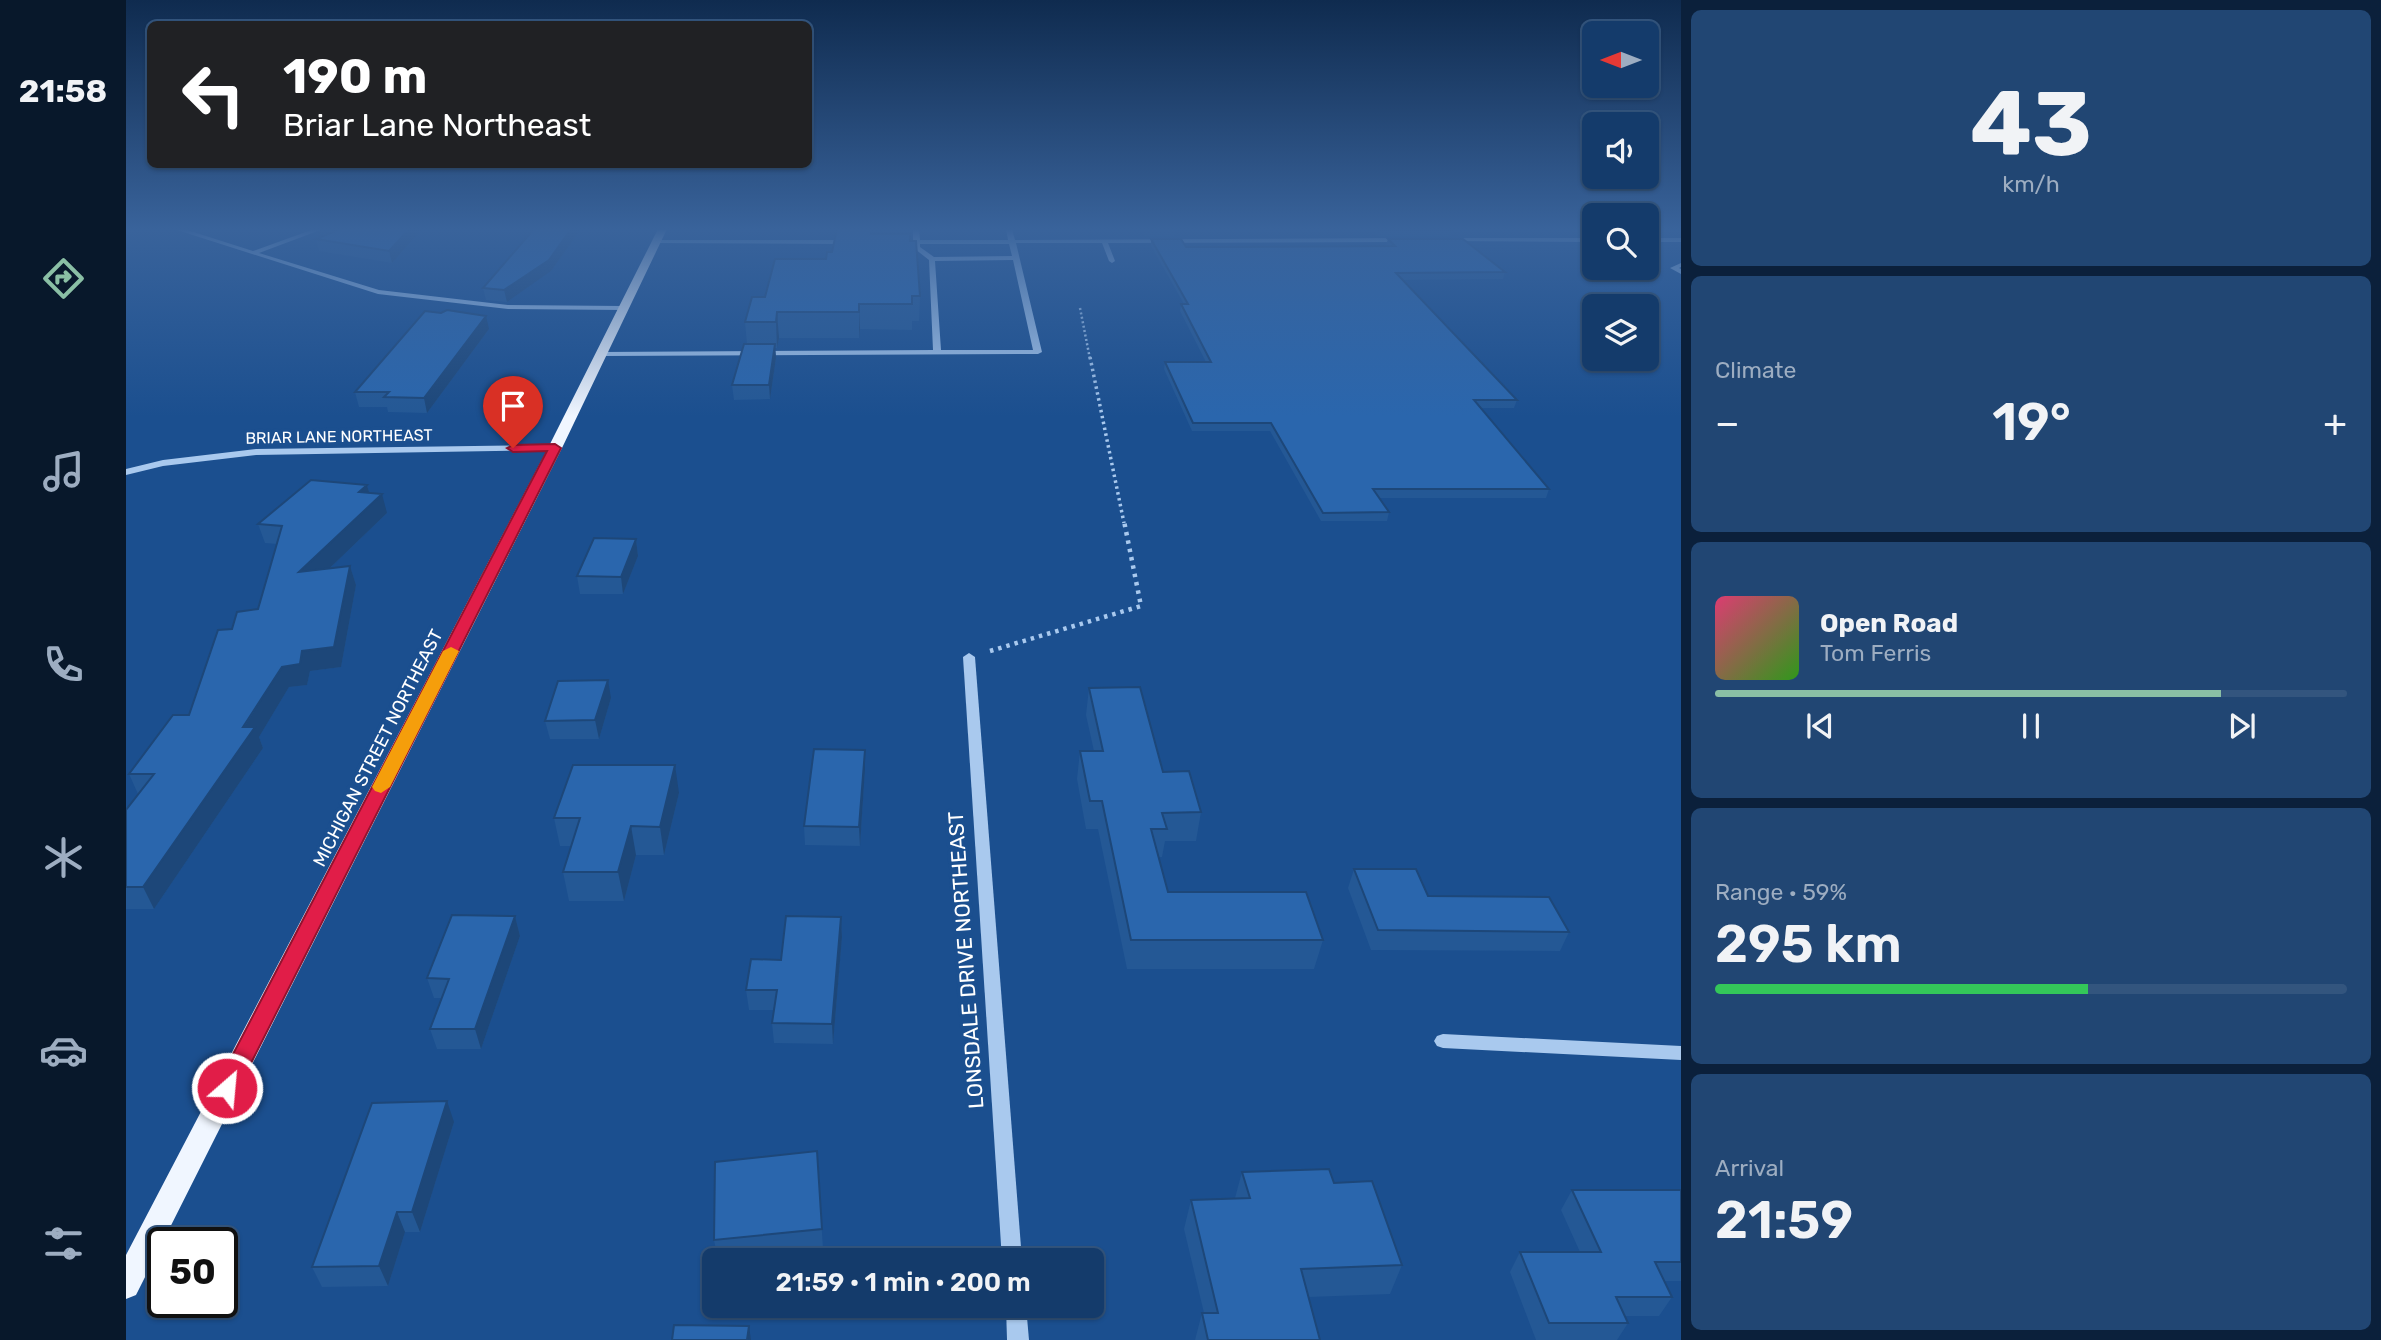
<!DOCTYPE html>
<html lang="en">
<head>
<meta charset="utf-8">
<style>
	:root { --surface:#143b6b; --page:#214673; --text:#f1f3f6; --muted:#9dadc1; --line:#33557e; --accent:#8abfa5 }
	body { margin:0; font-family:Rubik,sans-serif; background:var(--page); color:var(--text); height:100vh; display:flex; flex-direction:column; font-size:26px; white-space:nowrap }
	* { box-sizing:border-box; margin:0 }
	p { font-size:23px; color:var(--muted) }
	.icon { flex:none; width:38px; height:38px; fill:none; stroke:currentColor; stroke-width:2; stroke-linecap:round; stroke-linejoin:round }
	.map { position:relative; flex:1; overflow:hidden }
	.panel { display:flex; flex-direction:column; gap:10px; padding:10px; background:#0b203b; width:700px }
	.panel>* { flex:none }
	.guide { position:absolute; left:21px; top:21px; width:665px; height:147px; border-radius:10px; box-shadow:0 2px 5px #0004,0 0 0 2px var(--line); background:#202124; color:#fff; overflow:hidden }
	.needle { width:46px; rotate:270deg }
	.fabs { position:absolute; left:1456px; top:21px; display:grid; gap:14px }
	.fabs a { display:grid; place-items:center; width:77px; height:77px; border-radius:10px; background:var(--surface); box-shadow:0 2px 5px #0004,0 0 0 2px var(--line); font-size:35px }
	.speed { position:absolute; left:21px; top:1227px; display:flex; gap:14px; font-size:35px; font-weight:700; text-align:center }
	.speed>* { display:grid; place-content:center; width:91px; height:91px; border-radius:50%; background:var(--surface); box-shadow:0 2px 5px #0004,0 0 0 2px var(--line); line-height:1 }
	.speed .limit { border:4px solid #111; border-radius:10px; background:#fff; color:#111 }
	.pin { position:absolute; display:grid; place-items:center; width:60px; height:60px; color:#fff; margin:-72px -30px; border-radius:50% 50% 50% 0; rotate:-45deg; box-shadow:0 0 7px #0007 }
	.pin .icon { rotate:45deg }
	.me { position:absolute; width:77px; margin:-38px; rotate:27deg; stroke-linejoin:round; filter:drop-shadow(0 0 5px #0008) }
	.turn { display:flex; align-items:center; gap:24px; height:147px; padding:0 21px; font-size:32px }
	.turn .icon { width:91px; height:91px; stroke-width:2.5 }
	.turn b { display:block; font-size:49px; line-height:60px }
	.big { font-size:52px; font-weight:600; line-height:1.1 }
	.panel .tile { flex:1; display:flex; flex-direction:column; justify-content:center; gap:10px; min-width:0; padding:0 24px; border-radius:10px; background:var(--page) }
	.panel .dial { align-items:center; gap:0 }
	.dial b { font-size:91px; line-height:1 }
	.song { display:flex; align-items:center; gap:21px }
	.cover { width:84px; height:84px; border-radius:10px; background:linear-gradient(135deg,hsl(340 70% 55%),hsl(110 70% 35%)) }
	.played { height:7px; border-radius:4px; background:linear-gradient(90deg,var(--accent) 80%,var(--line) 80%) }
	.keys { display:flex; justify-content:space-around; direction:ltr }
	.heat { display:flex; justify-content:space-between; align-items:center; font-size:38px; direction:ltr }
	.charge { height:10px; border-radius:5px; background:linear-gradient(90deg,#34c759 59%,var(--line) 0) }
	.trip { position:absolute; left:576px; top:1248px; width:402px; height:70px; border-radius:10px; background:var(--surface); box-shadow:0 2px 5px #0004,0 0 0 2px var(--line); font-weight:600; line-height:70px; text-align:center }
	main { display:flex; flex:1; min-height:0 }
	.menu { display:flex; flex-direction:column; width:126px; justify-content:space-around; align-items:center; background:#08182b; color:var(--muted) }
	.menu .icon { width:49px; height:49px }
	.menu .selected { color:var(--accent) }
	.menu b { font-size:32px; color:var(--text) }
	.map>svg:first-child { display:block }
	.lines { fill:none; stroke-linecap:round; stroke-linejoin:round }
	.path-far2 { stroke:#a9c9ee; stroke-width:2.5; stroke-dasharray:2 2.5; stroke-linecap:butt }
	.path-far1 { stroke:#a9c9ee; stroke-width:3.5; stroke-dasharray:2.5 3.5; stroke-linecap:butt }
	.path { stroke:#a9c9ee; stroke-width:4.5; stroke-dasharray:3.5 5; stroke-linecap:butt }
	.minor { fill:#a9c9ee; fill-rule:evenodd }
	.major { fill:#f0f6ff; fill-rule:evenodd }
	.wall { fill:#245895 }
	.shaded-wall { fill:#1d4779 }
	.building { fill:#2a66ad; stroke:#1d4779; stroke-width:2 }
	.route { fill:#e11d48; stroke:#92132f; stroke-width:2 }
	.slow { fill:#f59e0b }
	.labels { text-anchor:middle; stroke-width:7; stroke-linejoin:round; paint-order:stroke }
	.far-street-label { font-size:16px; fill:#fff; stroke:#1b4f8f }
	.street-label { font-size:18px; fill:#fff; stroke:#1b4f8f }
	.near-street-label { font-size:21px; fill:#fff; stroke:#1b4f8f }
</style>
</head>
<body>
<main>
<nav class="menu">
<b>21:58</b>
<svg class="icon selected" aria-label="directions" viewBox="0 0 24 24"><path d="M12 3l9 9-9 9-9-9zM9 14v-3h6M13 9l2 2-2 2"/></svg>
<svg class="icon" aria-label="music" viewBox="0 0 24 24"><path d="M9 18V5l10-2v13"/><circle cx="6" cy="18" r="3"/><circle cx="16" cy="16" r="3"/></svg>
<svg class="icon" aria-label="phone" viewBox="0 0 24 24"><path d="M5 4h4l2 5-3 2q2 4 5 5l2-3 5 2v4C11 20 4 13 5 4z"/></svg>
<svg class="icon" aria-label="climate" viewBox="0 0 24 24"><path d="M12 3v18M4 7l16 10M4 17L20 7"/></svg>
<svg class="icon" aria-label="car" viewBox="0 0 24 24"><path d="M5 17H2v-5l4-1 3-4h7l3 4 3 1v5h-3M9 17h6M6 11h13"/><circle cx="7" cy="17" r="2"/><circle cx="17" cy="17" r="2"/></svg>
<svg class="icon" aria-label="filters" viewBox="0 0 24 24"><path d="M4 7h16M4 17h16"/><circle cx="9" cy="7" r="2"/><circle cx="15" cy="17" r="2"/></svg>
</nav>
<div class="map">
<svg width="1555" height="1340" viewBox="0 0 1555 1340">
	<rect width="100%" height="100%" fill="#1b4f8f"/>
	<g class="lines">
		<polyline class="path-far2" points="954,308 964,359"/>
		<polyline class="path-far1" points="964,357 998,523"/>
		<polyline class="path" points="864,651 1015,606 998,521"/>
		<g class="minor">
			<polygon points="48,229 58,229 127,251 188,229 197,229 133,253 253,290 382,305 497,306 501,308 497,310 382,309 252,294"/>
			<path d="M 787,229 L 793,229 L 794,240 L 882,240 L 880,229 L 886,229 L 889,240 L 1275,238 L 1278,240 L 1275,242 L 982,243 L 989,261 L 986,263 L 983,261 L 976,243 L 890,243 L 916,352 L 912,354 L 475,356 L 471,354 L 475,352 L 807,350 L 803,260 L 789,249 L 788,244 L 773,242 L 787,240 ZM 794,244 L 883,244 L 886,256 L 808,257 L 794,247 ZM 887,260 L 907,350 L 815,350 L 809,261 Z"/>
			<polygon points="1325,238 1468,238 1468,242 1323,241 1322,240"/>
			<rect x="1521" y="238" width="34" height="4"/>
			<polygon points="531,240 722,240 725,242 722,244 529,243 529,241"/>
			<polygon points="1555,263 1555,267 1553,268 1555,269 1555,274 1544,268"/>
			<polygon points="429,445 434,448 432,450 130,455 37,466 0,475 0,469 37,460 130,449"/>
			<polygon points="843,653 849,657 896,1260 876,1260 837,657"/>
			<polygon points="1317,1034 1555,1046 1555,1060 1317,1048 1311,1046 1308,1041 1311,1036"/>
			<polygon points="880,1306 900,1306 903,1340 881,1340"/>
		</g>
		<polygon class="major" points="532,229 541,229 436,448 10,1295 0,1299 0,1255 422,448"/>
	</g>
	<g class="wall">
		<polygon points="214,229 296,229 266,263 193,251 190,239"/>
		<polygon points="408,229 455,229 425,271 381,302 360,300 357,288"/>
		<polygon points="711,229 749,229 748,234 784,241 794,296 793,321 786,321 786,330 734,329 733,338 653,338 651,348 649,348 650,358 644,399 608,400 606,385 621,344 619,322 639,297 700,259 706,252"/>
		<polygon points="1015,229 1049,229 1048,236 1019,236"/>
		<polygon points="1244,229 1325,229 1326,230 1324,236 1251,236"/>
		<polygon points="1025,239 1060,247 1262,246 1260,245 1262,239 1379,272 1377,279 1276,280 1391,400 1388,408 1355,408 1423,489 1420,498 1253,498 1263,512 1261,521 1195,521 1144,431 1066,431 1038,369 1039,362 1080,362 1054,311 1055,304 1058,304 1025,246"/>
		<polygon points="363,329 301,413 262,412 261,407 233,407 229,392"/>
		<polygon points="241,485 243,493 261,513 204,568 224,566 230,585 215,667 184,671 181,685 163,687 133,737 137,748 28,909 0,909 0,810 12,794 3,774 63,715 106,629 132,609 151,544 139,543 132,524"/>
		<polygon points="510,539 512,556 497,594 454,594 451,576"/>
		<polygon points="963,688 1037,772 1075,812 1070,841 1039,841 1036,857 1033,857 1042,892 1197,940 1188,969 1001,969 972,829 960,829 951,779 954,751 968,751 960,715"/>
		<polygon points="485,698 473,739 424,739 419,721"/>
		<polygon points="739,769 734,846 679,845 678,826"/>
		<polygon points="553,793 538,855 510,855 498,901 443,901 437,872 445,846 434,846 428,818"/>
		<polygon points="1228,869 1302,896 1443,932 1434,951 1245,950 1222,888"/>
		<polygon points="389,916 394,936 355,1049 311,1049 304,1029 316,998 308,998 301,978"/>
		<polygon points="715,917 716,937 707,1044 648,1043 646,1023 648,1010 623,1010 620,990 655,960"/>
		<polygon points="328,1122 294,1232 279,1232 262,1286 196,1287 186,1267"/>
		<polygon points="691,1151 697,1249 592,1260 588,1240"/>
		<polygon points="1116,1172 1208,1183 1276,1265 1264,1294 1183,1297 1194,1340 1069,1340 1076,1313 1078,1313 1058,1229 1065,1200 1109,1198"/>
		<polygon points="1446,1190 1555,1191 1555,1281 1539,1281 1546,1297 1533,1316 1499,1316 1502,1323 1491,1340 1410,1340 1384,1272 1394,1252 1454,1252 1435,1210"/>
	</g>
	<g class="shaded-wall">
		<polygon points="283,229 296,229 266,263 263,251"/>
		<polygon points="445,229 455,229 425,271 381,302 378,290"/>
		<polygon points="733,304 734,329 733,338"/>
		<polygon points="651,312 653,338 651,348 650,322"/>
		<polygon points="360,316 363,329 301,413 298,398"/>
		<polygon points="649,344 650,358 644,399 643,385"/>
		<polygon points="241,485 246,503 233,492"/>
		<polygon points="256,494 261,513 180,591 173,572"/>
		<polygon points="510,539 512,556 497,594 495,577"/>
		<polygon points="224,566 230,585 215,667 184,671 181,685 163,687 133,737 137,748 28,909 17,887 156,667 176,651"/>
		<polygon points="482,680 485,698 473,739 469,720"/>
		<polygon points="739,750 739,769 734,846 733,827"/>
		<polygon points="549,765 553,793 538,855 534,827"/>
		<polygon points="505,826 510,855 498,901 492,872"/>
		<polygon points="389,916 394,936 355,1049 349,1029"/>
		<polygon points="715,917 716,937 707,1044 706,1024"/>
		<polygon points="321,1101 328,1122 294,1232 286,1212"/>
		<polygon points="271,1212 279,1232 262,1286 253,1266"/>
		<polygon points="623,1326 625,1340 621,1340"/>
	</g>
	<g class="building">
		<polygon points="214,229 283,229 263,251 190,239"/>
		<polygon points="408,229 445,229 423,260 378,290 357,288"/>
		<polygon points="711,229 746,229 745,234 784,234 784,241 790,241 794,296 786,296 786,304 733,304 733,312 651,312 650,322 619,322 626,297 639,297 649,259 700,259 701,252 706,252"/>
		<polygon points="1252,229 1325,229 1326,230 1252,230"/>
		<polygon points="1025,239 1055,239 1060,247 1107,247 1269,246 1262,239 1337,239 1379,272 1270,273 1391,400 1348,400 1423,489 1247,489 1263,512 1197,513 1145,423 1067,423 1039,362 1085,362 1055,304 1062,304"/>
		<polygon points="321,310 360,316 298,398 258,397 263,392 229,392 299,311 315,313"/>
		<polygon points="618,344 649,344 643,385 606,385"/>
		<polygon points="185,480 241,485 233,492 256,494 173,572 224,566 208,647 176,651 174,664 156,667 117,727 129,727 17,887 0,887 0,810 28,774 3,774 47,715 63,715 92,630 106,629 111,612 132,609 156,526 132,524"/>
		<polygon points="468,538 510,539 495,577 451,576"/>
		<polygon points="482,680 469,720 419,721 432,681"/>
		<polygon points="1014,687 1037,772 1063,771 1075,812 1036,813 1041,829 1025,829 1042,892 1180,892 1197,940 1005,940 976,801 964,801 954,751 977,751 963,688"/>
		<polygon points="688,749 739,750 733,827 678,826"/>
		<polygon points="447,765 549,765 534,827 505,826 492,872 437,872 454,818 428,818"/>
		<polygon points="1228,869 1290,869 1302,896 1423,897 1443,932 1252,930"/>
		<polygon points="326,915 389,916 349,1029 304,1029 323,979 301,978"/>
		<polygon points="660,916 715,917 706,1024 646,1023 651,990 620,990 625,959 655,960"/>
		<polygon points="321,1101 286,1212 271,1212 253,1266 186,1267 246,1103"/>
		<polygon points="691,1151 696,1229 588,1240 589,1162"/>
		<polygon points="1203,1169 1208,1183 1246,1181 1276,1265 1175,1269 1194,1340 1082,1340 1076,1313 1092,1313 1065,1200 1124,1198 1116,1172"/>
		<polygon points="1446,1190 1555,1190 1555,1262 1529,1262 1546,1297 1490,1297 1502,1323 1423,1323 1394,1252 1475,1252"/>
		<polygon points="548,1325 623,1326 621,1340 546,1340"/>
	</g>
	<linearGradient id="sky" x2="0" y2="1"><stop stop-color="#0f2b4f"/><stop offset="0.55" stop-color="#39639b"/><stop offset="1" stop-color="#39639b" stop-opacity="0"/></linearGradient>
	<rect width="1555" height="417" fill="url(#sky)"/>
	<polygon class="route" points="429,444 435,448 109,1095 101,1098 93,1095 89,1088 93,1081 421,451 387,452 381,448 387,445"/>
	<polygon class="slow" points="325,647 333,651 264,787 255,793 249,791 246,787 317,651"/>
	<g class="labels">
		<g class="far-street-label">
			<text transform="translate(213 436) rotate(-1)" y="6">BRIAR LANE NORTHEAST</text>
		</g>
		<g class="street-label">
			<text transform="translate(252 748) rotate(-63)" y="6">MICHIGAN STREET NORTHEAST</text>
		</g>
		<g class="near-street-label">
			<text transform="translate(840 960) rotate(-94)" y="7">LONSDALE DRIVE NORTHEAST</text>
		</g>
	</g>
</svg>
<div class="fabs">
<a><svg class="needle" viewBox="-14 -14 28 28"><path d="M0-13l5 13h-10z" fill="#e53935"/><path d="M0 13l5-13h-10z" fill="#9dadc1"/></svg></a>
<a><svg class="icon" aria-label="sound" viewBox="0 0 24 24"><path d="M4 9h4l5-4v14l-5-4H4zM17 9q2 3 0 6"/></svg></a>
<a><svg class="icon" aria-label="search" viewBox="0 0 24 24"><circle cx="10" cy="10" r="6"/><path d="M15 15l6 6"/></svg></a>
<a><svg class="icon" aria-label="layers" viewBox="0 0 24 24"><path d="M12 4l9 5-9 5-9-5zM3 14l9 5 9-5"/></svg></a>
</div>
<div class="speed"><div class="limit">50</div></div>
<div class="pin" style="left:387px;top:448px;background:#d93025"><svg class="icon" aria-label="arrive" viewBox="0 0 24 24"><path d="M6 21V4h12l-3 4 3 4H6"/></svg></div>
<svg class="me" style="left:101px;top:1088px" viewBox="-20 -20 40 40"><circle r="17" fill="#e11d48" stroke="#fff" stroke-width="3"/><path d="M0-11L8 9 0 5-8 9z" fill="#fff"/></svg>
<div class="trip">21:59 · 1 min · 200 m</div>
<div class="guide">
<div class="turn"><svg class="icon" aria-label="left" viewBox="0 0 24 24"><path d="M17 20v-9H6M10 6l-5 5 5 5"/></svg><div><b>190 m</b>Briar Lane Northeast</div></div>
</div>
</div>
<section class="panel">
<div class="tile dial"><b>43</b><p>km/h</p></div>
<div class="tile"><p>Climate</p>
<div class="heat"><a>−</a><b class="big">19°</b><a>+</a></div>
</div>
<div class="tile">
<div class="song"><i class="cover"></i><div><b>Open Road</b><p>Tom Ferris</p></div></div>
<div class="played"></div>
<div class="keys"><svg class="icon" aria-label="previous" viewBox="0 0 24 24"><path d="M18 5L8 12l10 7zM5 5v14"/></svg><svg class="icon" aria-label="pause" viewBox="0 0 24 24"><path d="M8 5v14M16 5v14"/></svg><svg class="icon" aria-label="next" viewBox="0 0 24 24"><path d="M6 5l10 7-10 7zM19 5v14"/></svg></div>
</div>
<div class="tile"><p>Range · 59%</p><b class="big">295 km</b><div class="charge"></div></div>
<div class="tile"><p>Arrival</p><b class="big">21:59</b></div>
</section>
</main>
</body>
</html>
